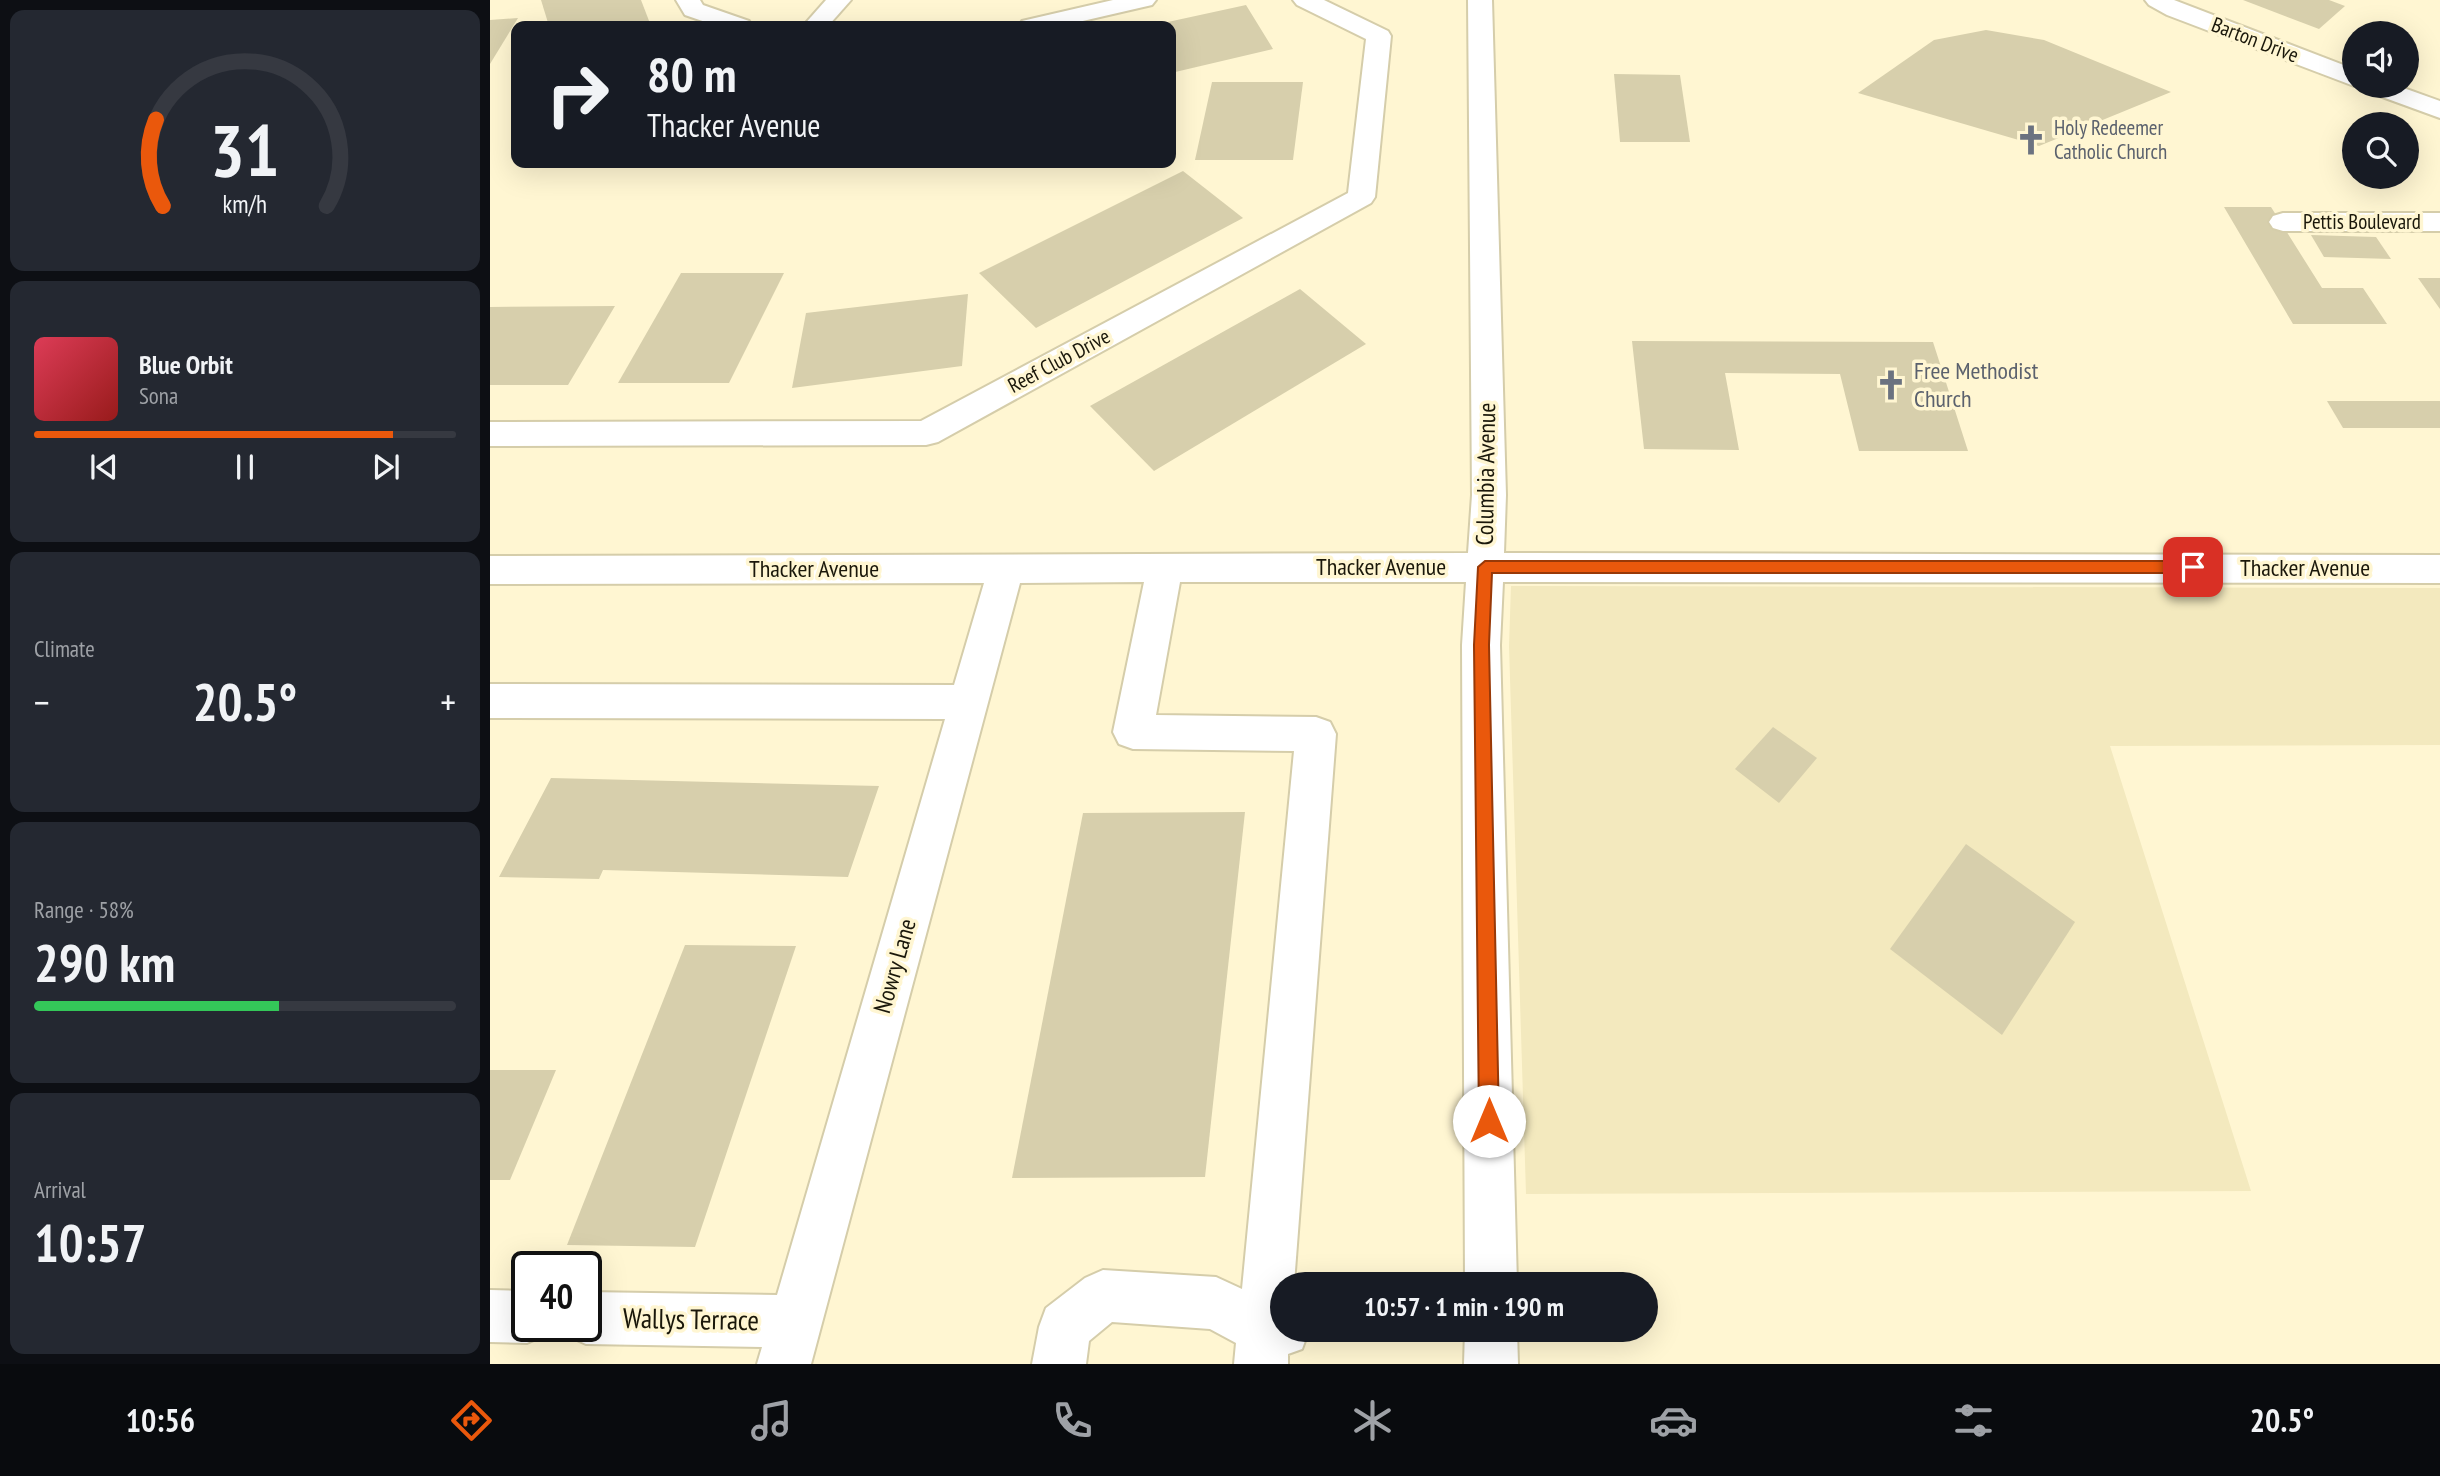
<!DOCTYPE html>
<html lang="en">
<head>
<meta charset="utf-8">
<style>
	:root { --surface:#171b24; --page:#242831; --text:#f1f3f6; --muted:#9ea1a6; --line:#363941; --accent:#ea580c }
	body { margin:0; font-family:"PT Sans Narrow",sans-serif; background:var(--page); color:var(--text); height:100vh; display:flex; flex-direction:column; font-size:26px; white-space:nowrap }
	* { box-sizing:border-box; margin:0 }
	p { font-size:23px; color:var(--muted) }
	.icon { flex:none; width:38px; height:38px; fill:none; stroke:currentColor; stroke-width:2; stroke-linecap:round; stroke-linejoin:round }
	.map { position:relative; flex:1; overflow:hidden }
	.side { display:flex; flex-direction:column; gap:10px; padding:10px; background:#0d0f14; width:490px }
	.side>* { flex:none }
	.hud { position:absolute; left:21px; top:21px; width:665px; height:147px; border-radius:14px; box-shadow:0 7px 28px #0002; background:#171b24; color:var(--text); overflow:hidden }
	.fabs { position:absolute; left:1852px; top:21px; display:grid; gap:14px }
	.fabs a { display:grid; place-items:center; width:77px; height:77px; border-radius:50%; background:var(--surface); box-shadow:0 7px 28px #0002; font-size:35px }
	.speed { position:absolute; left:21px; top:1251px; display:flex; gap:14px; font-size:35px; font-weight:700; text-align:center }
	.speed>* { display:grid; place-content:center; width:91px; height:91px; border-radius:50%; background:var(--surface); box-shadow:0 7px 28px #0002; line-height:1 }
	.speed .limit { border:4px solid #111; border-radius:10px; background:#fff; color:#111 }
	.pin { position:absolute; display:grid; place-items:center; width:60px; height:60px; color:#fff; margin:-30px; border-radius:14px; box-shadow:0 4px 10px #0006 }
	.me { position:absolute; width:77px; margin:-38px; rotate:0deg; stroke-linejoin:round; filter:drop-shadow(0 0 5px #0008) }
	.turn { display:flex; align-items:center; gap:24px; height:147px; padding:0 21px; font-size:32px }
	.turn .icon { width:91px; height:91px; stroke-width:2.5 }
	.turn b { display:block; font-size:49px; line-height:60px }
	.big { font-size:52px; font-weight:800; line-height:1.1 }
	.side .card { flex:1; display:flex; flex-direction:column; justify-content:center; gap:10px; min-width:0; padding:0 24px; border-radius:14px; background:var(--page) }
	.side .dial { align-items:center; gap:0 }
	.dial svg { height:182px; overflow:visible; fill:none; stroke:var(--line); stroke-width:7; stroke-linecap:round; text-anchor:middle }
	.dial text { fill:var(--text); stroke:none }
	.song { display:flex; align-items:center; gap:21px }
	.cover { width:84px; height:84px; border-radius:10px; background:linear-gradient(135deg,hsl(350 70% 55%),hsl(0 70% 35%)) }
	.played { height:7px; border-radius:4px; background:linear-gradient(90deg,var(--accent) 85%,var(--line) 85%) }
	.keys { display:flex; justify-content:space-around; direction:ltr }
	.heat { display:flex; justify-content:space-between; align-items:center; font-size:38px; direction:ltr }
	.charge { height:10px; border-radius:5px; background:linear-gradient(90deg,#34c759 58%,var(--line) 0) }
	.trip { position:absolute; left:780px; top:1272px; width:388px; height:70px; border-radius:35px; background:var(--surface); box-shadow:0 7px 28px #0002; font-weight:800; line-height:70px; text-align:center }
	.tabs { display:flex; height:112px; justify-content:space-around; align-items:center; background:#090b0e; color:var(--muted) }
	.tabs .icon { width:49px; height:49px }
	.tabs .current { color:var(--accent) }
	.tabs b { font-size:32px; color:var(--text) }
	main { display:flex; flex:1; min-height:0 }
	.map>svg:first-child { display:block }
	.built { fill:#f3e9be }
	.building { fill:#d7cfac }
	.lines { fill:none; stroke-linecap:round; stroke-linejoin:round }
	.minor-casing { stroke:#d5cdaa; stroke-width:4 }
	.minor { fill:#fff; fill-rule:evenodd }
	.route { fill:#ea580c; stroke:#983908; stroke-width:2 }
	.labels { text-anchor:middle; stroke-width:7; stroke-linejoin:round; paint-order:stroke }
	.far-street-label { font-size:21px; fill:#1a170a; stroke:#fff6d2 }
	.far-worship-label { font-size:21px; fill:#5b616d; stroke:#fff6d2; text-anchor:start }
	.worship-label { font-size:24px; fill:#5b616d; stroke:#fff6d2; text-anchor:start }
	.street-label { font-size:24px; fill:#1a170a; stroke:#fff6d2 }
	.near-street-label { font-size:28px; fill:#1a170a; stroke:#fff6d2 }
</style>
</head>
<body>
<main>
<section class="side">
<div class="card dial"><svg viewBox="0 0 100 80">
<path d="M14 69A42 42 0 1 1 86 69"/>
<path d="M14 69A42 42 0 0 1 11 31" stroke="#ea580c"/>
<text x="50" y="56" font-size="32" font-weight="700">31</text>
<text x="50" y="72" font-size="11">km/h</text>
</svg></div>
<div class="card">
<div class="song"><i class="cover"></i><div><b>Blue Orbit</b><p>Sona</p></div></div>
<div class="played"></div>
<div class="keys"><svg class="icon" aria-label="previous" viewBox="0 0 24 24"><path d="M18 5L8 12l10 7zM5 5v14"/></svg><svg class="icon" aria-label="pause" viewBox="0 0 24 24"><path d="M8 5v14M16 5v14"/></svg><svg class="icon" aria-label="next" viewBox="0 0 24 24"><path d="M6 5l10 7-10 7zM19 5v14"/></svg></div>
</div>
<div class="card"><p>Climate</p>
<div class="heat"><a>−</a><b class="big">20.5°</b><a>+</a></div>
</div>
<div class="card"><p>Range · 58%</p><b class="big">290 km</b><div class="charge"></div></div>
<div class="card"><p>Arrival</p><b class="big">10:57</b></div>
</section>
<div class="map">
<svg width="1950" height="1364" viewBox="0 0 1950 1364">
	<rect width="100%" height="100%" fill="#fff6d2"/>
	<polygon class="built" points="1021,586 1950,588 1950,745 1620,746 1761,1191 1036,1194 1019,646"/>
	<g class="building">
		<polygon points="51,0 151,0 161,26 59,26"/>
		<polygon points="1753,0 1839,0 1855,6 1829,29"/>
		<polygon points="756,5 783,49 681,73 681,26 664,25"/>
		<polygon points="28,18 0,64 0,20"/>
		<polygon points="1496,30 1554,40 1681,92 1549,146 1368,93 1444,40"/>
		<polygon points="1124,74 1190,75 1200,142 1130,142"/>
		<polygon points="722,82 813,82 803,160 705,160"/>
		<polygon points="693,171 753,218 546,328 489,273"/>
		<polygon points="1734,207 1781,207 1832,288 1873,288 1897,324 1803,324"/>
		<polygon points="1821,235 1886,237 1901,259 1834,257"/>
		<polygon points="191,273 294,273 239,383 128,383"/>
		<polygon points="1928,278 1950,278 1950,309"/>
		<polygon points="810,289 876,344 664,471 600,406"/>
		<polygon points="478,294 472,366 302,388 316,313"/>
		<polygon points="125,306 78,385 0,385 0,307"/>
		<polygon points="1142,341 1443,342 1478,451 1369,451 1350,374 1235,373 1249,450 1154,449"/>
		<polygon points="1837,401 1950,401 1950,428 1853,428"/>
		<polygon points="1283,727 1327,758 1289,803 1245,769"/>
		<polygon points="61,778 389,786 358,877 113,870 109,879 9,877"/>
		<polygon points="755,812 715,1177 522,1178 593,813"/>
		<polygon points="1476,844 1585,922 1512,1035 1400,949"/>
		<polygon points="195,945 306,946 205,1247 77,1245"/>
		<polygon points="0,1070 66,1070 20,1180 0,1180"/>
	</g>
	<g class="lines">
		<g class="minor-casing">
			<g id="minor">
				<polygon points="186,0 210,0 213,5 259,21 262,26 227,26 195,15"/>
				<polygon points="336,0 361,0 338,26 313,26"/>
				<polygon points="623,0 666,0 662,5 571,26 529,26 532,21"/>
				<polygon points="803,0 834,0 898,31 901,36 885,197 881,203 448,442 436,445 0,446 0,422 431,421 858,193 876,39 807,5"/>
				<polygon points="978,0 1002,0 1016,495 1014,553 1950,555 1950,583 1013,582 1010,645 1027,1284 975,1284 972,645 976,582 690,582 666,715 826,717 840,722 846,734 804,1284 793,1284 793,1330 819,1330 812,1349 798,1354 798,1364 744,1364 746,1343 720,1329 622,1322 599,1341 596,1364 542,1364 549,1327 556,1308 595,1278 613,1270 726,1277 752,1289 804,751 643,749 629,744 623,732 654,582 530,583 321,1364 267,1364 272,1347 96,1344 78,1336 73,1326 96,1326 96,1292 287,1295 455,719 0,718 0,684 464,685 494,583 0,584 0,556 978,553 982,495"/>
				<polygon points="1655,0 1684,0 1864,69 1864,86 1677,15 1659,5"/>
				<polygon points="1872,86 1908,86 1950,101 1950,118 1876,91"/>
				<polygon points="1793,213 1950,213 1950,231 1793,231 1783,228 1779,222 1783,216"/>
				<polygon points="0,1290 37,1291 37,1326 59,1326 55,1335 37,1343 0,1342"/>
				<polygon points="975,1330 1027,1330 1028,1364 974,1364"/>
			</g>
		</g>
		<use href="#minor" class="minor"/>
	</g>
	<polygon class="route" points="995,561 1703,561 1710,567 1703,573 1002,573 999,645 1009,1121 1006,1128 999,1130 992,1128 989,1121 984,645 988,567"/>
	<defs>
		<g id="church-bare" transform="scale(2.415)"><path d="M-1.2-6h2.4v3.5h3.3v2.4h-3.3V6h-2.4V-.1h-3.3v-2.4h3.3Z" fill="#6b7280" stroke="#fff6d2" stroke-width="2.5" paint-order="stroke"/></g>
	</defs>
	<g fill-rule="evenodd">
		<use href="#church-bare" x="1541" y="140"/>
		<use href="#church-bare" x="1401" y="385"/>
	</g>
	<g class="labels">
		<g class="far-street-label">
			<text transform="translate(1765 40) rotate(21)" y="7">Barton Drive</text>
			<text x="1872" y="229">Pettis Boulevard</text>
			<text transform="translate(569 361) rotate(-28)" y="7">Reef Club Drive</text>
		</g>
		<g class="far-worship-label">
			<text x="1564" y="135">Holy Redeemer<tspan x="1564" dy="24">Catholic Church</tspan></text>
		</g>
		<g class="worship-label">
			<text x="1424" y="379">Free Methodist<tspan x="1424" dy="28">Church</tspan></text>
		</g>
		<g class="street-label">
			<text transform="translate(996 474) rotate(-89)" y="8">Columbia Avenue</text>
			<text x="891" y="575">Thacker Avenue</text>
			<text x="1815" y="576">Thacker Avenue</text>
			<text x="324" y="577">Thacker Avenue</text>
			<text transform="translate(405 966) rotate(-74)" y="8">Nowry Lane</text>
		</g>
		<g class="near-street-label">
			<text transform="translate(201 1319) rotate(1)" y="10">Wallys Terrace</text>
		</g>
	</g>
</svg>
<div class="fabs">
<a><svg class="icon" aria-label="sound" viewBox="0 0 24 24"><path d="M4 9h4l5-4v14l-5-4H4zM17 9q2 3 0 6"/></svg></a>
<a><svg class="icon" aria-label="search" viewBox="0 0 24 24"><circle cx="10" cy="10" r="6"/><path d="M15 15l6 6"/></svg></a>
</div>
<div class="speed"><div class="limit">40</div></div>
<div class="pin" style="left:1703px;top:567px;background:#d93025"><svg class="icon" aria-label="arrive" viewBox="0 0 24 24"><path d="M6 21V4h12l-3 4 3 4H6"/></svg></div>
<svg class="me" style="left:999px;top:1121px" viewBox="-20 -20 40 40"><circle r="19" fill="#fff"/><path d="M0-13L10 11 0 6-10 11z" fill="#ea580c"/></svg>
<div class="trip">10:57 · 1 min · 190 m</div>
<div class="hud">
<div class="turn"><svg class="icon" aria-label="right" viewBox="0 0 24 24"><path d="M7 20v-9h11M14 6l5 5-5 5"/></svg><div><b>80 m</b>Thacker Avenue</div></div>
</div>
</div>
</main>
<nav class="tabs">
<b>10:56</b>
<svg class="icon current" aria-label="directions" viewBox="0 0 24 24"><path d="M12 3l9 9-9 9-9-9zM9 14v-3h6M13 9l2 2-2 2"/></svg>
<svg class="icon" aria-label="music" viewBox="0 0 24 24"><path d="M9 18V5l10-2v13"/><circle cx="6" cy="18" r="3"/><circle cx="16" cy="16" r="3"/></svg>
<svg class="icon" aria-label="phone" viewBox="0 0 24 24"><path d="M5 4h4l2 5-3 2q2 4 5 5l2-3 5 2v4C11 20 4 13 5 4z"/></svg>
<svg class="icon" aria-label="climate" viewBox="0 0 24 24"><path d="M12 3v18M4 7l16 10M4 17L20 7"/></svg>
<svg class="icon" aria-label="car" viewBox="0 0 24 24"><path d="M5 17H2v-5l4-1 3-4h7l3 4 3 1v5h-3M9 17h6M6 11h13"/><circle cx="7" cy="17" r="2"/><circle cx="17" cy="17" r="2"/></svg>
<svg class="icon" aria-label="filters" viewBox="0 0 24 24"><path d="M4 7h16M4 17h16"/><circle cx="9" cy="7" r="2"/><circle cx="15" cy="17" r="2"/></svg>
<b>20.5°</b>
</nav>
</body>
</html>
